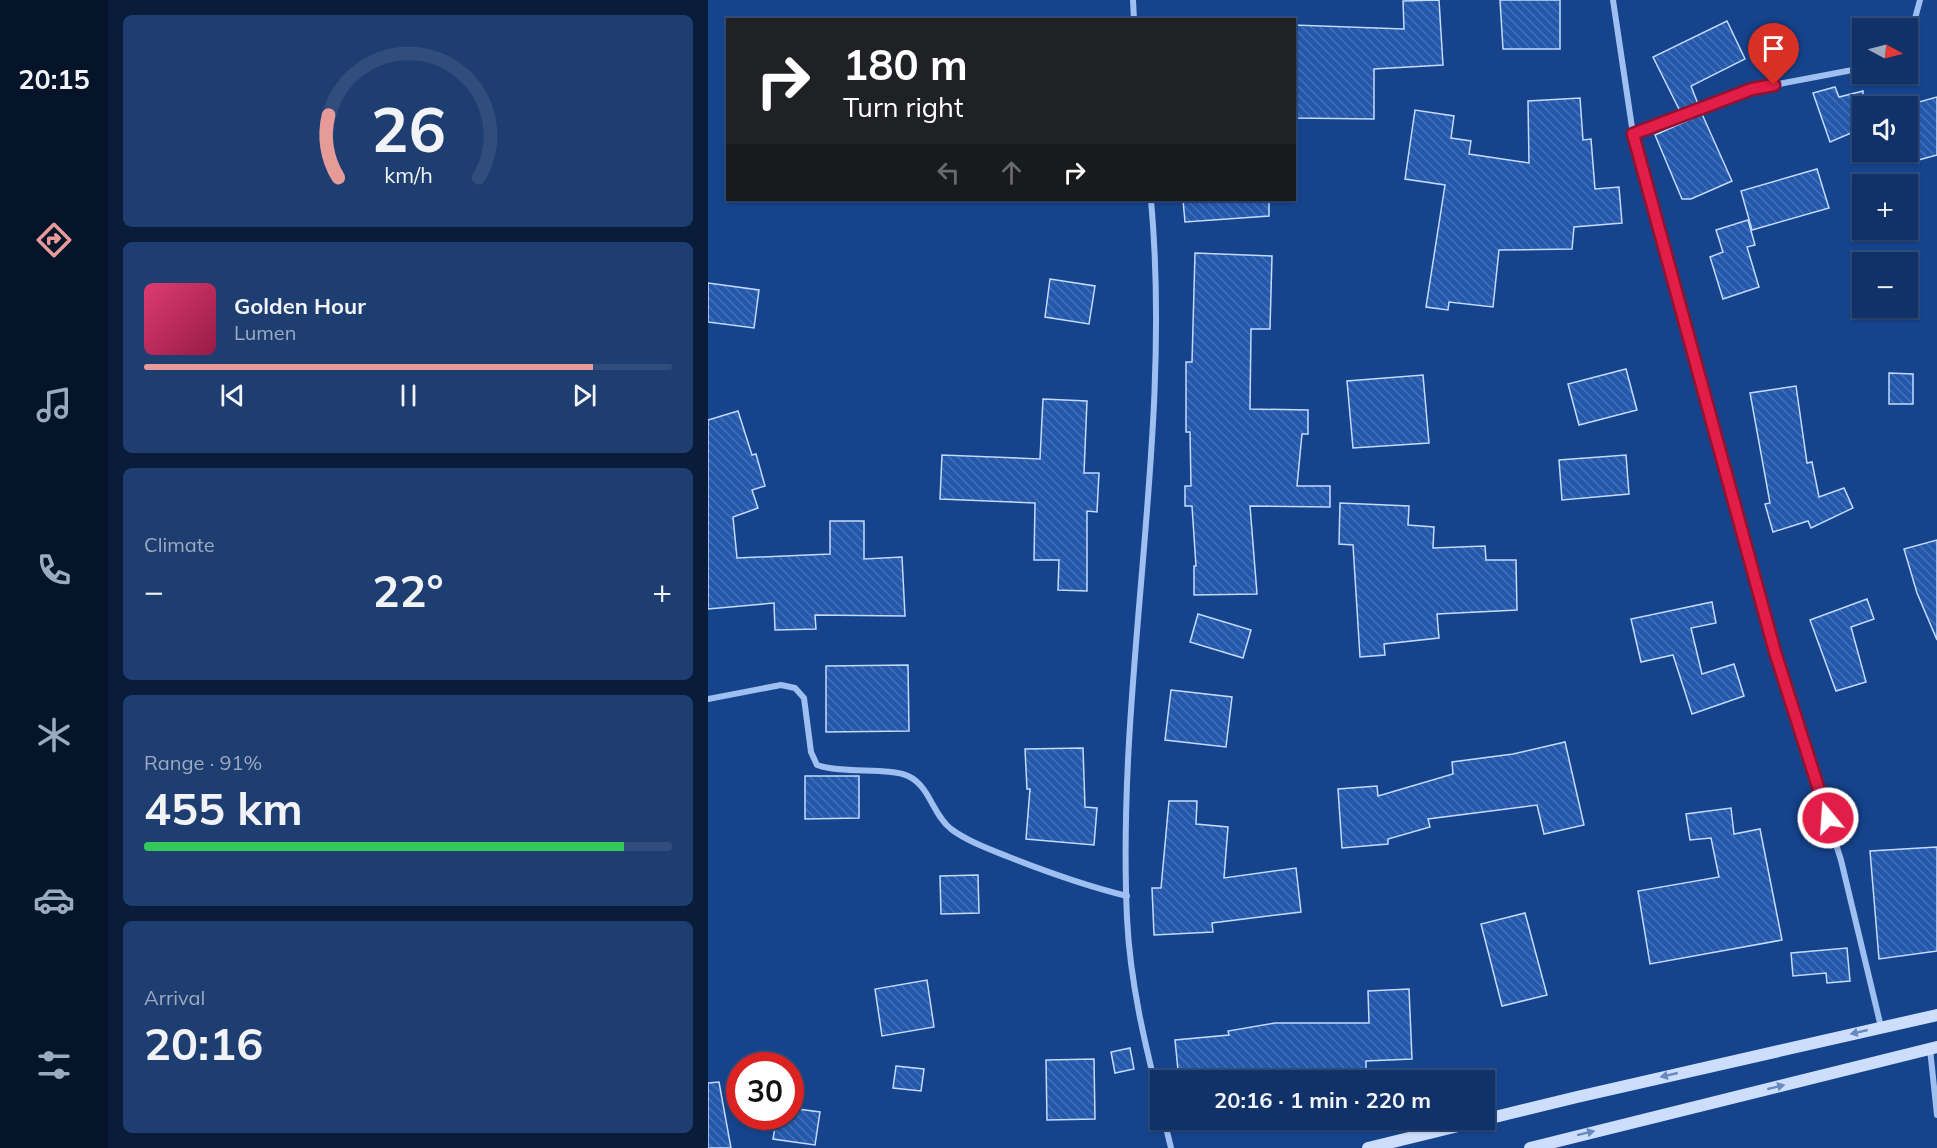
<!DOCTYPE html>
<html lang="en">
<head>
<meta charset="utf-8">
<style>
	:root { --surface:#103269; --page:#1e3e71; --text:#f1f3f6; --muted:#9caac0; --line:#304d7d; --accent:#e69b98 }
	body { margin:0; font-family:Mulish,sans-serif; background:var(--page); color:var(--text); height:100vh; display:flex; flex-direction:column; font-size:22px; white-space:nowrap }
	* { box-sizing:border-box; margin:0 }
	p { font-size:20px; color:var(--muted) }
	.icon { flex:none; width:33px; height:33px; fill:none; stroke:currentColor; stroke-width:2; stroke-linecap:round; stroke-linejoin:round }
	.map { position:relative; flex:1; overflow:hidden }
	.sheet { display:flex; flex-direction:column; gap:15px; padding:15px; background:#091c3a; width:600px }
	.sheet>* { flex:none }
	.hud { position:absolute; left:18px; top:18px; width:570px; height:183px; border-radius:0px; box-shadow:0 2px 4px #0004,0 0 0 2px var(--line); background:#202124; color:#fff; overflow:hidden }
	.needle { width:39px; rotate:97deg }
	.fabs { position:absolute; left:1144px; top:18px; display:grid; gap:12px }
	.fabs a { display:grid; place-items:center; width:66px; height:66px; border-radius:0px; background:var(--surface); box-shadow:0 2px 4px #0004,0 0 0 2px var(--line); font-size:30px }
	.speed { position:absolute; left:18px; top:1052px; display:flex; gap:12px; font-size:30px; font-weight:700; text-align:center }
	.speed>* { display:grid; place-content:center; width:78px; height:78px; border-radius:50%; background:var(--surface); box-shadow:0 2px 4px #0004,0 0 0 2px var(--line); line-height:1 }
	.speed .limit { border:9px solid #d22; background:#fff; color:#111 }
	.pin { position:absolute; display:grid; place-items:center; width:51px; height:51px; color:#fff; margin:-62px -26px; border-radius:50% 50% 50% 0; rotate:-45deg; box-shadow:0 0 6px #0007 }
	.pin .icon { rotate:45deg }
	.me { position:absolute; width:66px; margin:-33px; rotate:342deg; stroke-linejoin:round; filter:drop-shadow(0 0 4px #0008) }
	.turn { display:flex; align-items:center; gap:21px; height:126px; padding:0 18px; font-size:27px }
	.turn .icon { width:78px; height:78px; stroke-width:2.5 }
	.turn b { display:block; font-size:42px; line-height:51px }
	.lanes { display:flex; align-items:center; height:57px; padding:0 18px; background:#0003; justify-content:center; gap:30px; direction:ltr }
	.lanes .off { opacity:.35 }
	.big { font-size:45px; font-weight:700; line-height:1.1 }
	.sheet .widget { flex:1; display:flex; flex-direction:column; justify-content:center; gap:9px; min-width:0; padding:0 21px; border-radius:9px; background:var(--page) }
	.sheet .dial { align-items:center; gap:0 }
	.dial svg { height:156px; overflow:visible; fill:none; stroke:var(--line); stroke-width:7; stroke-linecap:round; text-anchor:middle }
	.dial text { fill:var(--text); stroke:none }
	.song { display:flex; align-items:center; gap:18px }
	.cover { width:72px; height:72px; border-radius:9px; background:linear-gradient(135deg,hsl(340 70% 55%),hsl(340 70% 35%)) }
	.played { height:6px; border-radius:3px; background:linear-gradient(90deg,var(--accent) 85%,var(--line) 85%) }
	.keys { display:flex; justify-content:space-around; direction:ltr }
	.heat { display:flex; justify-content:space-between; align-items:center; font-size:33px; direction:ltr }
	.charge { height:9px; border-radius:4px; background:linear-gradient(90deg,#34c759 91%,var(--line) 0) }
	.trip { position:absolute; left:442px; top:1070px; width:345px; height:60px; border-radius:0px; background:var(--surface); box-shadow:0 2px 4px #0004,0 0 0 2px var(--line); font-weight:700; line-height:60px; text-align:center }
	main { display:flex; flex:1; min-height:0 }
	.tab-bar { display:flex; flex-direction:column; width:108px; justify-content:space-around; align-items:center; background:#06142a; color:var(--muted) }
	.tab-bar .icon { width:42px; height:42px }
	.tab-bar .active { color:var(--accent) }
	.tab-bar b { font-size:27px; color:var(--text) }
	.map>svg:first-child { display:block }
	.building { fill:url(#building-back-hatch); stroke:#c4dafb; stroke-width:1.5 }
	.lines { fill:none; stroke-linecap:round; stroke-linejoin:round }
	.street { stroke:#9ebff0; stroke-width:6 }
	.secondary { stroke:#ccdefb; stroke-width:12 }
	.oneway { fill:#6789be }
	.route-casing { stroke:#92132f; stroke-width:15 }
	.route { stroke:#e11d48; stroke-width:10 }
</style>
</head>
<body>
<main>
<nav class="tab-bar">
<b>20:15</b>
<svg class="icon active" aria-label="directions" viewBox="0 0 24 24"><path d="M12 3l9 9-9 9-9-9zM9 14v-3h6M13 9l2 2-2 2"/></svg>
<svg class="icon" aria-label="music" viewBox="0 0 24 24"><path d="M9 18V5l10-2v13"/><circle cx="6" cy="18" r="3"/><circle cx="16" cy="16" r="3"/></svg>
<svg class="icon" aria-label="phone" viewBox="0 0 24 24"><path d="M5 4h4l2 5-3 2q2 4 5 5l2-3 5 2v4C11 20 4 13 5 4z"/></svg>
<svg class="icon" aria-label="climate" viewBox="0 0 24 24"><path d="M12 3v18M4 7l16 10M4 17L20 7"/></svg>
<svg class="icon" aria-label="car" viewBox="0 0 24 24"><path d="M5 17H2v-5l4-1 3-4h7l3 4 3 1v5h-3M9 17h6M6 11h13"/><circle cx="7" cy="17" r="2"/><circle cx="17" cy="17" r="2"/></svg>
<svg class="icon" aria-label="filters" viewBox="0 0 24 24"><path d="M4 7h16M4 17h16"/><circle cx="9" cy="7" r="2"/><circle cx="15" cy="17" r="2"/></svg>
</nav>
<section class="sheet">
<div class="widget dial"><svg viewBox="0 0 100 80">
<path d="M14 69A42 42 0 1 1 86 69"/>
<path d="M14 69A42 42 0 0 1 9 37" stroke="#e69b98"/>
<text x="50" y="56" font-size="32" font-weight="700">26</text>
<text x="50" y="72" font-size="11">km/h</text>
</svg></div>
<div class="widget">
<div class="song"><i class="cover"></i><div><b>Golden Hour</b><p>Lumen</p></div></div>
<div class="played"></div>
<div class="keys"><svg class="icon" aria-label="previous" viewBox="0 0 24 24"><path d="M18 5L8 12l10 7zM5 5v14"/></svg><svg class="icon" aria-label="pause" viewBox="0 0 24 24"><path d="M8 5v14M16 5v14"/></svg><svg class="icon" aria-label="next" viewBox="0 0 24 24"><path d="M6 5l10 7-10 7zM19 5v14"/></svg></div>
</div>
<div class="widget"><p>Climate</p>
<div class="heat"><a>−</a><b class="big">22°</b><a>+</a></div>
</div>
<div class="widget"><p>Range · 91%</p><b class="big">455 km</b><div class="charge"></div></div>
<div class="widget"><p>Arrival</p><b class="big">20:16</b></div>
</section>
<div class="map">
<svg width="1229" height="1148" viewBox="0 0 1229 1148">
	<defs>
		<pattern id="building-back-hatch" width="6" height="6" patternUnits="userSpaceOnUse" patternTransform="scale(1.5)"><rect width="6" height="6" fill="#2358ab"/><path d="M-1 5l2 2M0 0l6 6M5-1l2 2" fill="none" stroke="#4471b8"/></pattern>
	</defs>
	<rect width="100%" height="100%" fill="#15438c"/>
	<g class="building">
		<polygon points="731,0 735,65 666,69 666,119 586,118 586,25 696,29 695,1"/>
		<polygon points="792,0 852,0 852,49 795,49"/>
		<polygon points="1019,21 1037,59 983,86 990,104 972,111 945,57"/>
		<polygon points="1127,87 1131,97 1155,91 1155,128 1122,142 1105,93"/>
		<polygon points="1229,97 1229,155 1203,162 1200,151 1200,105"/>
		<polygon points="872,98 875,140 883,139 887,189 911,187 914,223 866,227 864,249 791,250 785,307 741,302 740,310 718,307 737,185 697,179 707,110 746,116 743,138 763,141 761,154 821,163 820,101"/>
		<polygon points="994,114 1024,181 983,199 974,199 947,135"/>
		<polygon points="1109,169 1121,208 1044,230 1033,191"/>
		<polygon points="475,200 561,200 561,216 477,222"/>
		<polygon points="1040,220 1047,245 1039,247 1051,287 1015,299 1002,257 1015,252 1008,230"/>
		<polygon points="487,253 564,256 562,329 543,329 542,409 600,410 600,434 594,434 589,486 622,486 622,507 542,506 549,594 486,595 486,566 488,566 484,506 477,506 477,486 483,486 482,432 478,432 478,362 484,362"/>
		<polygon points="342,279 387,286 381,324 337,317"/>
		<polygon points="0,283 51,290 46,328 0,322"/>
		<polygon points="918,369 929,410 871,425 860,384"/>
		<polygon points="1181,373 1205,374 1205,404 1181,404"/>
		<polygon points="715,375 721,443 645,448 639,381"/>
		<polygon points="1088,386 1099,463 1104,462 1111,497 1136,488 1145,508 1103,528 1100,521 1065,532 1057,504 1062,503 1042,393"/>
		<polygon points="335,399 379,401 376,473 391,473 389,512 379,511 379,591 350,590 351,560 326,560 327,503 232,499 234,455 332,459"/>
		<polygon points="30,411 44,455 48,454 57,486 44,490 50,508 25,517 29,558 122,554 122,521 156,521 156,559 194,557 197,616 107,615 108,629 67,630 66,603 0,609 0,420"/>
		<polygon points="918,455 921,494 854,500 851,460"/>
		<polygon points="632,503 701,506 700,525 726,527 725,548 777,546 778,560 808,560 809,610 729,614 731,638 676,644 677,655 652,657 645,545 631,544"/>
		<polygon points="1229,540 1229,640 1209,593 1196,549"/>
		<polygon points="1159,599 1166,619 1143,627 1158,682 1128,691 1102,620"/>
		<polygon points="1004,602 1008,623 983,628 994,674 1026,664 1036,696 984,714 965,655 933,662 923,619"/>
		<polygon points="490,614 543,630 535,658 482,642"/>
		<polygon points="200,665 201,731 118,732 118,666"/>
		<polygon points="463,690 524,697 518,747 457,740"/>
		<polygon points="857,742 876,825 836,834 829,805 720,819 722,827 680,839 680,844 634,848 630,789 669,786 670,796 745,774 744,762 805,754"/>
		<polygon points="375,748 377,807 389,808 386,845 318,839 322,789 319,789 317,749"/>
		<polygon points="97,776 151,776 151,818 97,819"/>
		<polygon points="461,801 489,801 488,824 520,827 516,878 588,868 593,912 504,923 505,932 446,935 444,888 453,888"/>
		<polygon points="1023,808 1026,834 1052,829 1074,940 942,964 930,891 1011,877 1003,838 982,840 978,814"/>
		<polygon points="1229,847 1229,951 1171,959 1162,851"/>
		<polygon points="270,875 271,913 233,914 232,876"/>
		<polygon points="817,913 839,995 794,1006 773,924"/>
		<polygon points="1139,948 1142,981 1119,983 1118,973 1085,976 1083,953"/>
		<polygon points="219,980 226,1027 174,1036 167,989"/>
		<polygon points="701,989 704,1059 658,1061 658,1074 575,1075 576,1080 471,1080 467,1040 521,1035 520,1031 567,1023 661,1023 660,991"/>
		<polygon points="422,1048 426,1069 407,1073 403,1052"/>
		<polygon points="386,1059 387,1119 339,1120 338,1060"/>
		<polygon points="188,1066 216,1069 213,1091 185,1088"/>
		<polygon points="11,1082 23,1148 0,1148 0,1083"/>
		<polygon points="82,1108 112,1112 107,1145 65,1139 69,1116 82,1116"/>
	</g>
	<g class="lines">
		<g class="street">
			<polyline points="425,0 426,20"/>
			<polyline points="905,0 925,134 1067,652 1133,860 1173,1027"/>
			<polyline points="1200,35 1205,26 1212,0"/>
			<polyline points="925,134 1044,89 1155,68"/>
			<path d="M 443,200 C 465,439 408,678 419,918 C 422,982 437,1045 453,1107"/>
			<path d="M 0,699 L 73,685 L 87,688 L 96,698 L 103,752 L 109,765 C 134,774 181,767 200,776 C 222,786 224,814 243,829 C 259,841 281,849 301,857 C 339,872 378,886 419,896"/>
			<polyline points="1222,1049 1229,1115"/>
			<polyline points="456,1119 463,1148"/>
		</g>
		<g class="secondary">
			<polyline points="660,1148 869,1097 1229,1015"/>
			<polyline points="822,1148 1229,1047"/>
		</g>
	</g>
	<defs><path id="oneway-solid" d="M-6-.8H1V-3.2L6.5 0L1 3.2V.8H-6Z" transform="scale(1.5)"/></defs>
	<g class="oneway">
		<use href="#oneway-solid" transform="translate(1151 1032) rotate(167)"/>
		<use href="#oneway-solid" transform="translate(961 1075) rotate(167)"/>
		<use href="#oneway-solid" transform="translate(1068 1087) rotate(-14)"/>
		<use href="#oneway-solid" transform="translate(878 1133) rotate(-14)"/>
	</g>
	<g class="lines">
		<g class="route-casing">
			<polyline id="route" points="1066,85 1044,89 925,134 1067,652 1120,818"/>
		</g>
		<use href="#route" class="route"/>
	</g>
</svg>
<div class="fabs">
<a><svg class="needle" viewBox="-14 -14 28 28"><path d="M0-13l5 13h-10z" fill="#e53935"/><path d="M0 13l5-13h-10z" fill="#9caac0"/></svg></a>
<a><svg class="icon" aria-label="sound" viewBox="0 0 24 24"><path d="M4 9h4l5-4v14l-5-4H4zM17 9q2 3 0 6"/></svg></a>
<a>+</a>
<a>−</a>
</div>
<div class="speed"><div class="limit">30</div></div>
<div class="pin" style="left:1066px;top:85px;background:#d93025"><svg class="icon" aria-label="arrive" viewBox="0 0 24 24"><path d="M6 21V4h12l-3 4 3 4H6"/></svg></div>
<svg class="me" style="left:1120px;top:818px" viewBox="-20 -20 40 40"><circle r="17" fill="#e11d48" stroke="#fff" stroke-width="3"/><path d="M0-11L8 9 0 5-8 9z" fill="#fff"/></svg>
<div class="trip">20:16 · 1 min · 220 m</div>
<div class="hud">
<div class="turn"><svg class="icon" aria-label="right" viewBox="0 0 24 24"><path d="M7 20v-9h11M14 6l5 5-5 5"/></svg><div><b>180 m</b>Turn right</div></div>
<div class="lanes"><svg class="icon off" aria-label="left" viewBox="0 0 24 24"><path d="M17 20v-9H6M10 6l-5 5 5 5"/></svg><svg class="icon off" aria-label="ahead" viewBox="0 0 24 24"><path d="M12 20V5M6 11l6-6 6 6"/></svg><svg class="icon" aria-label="right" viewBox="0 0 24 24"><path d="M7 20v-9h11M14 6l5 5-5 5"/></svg></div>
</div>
</div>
</main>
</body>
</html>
